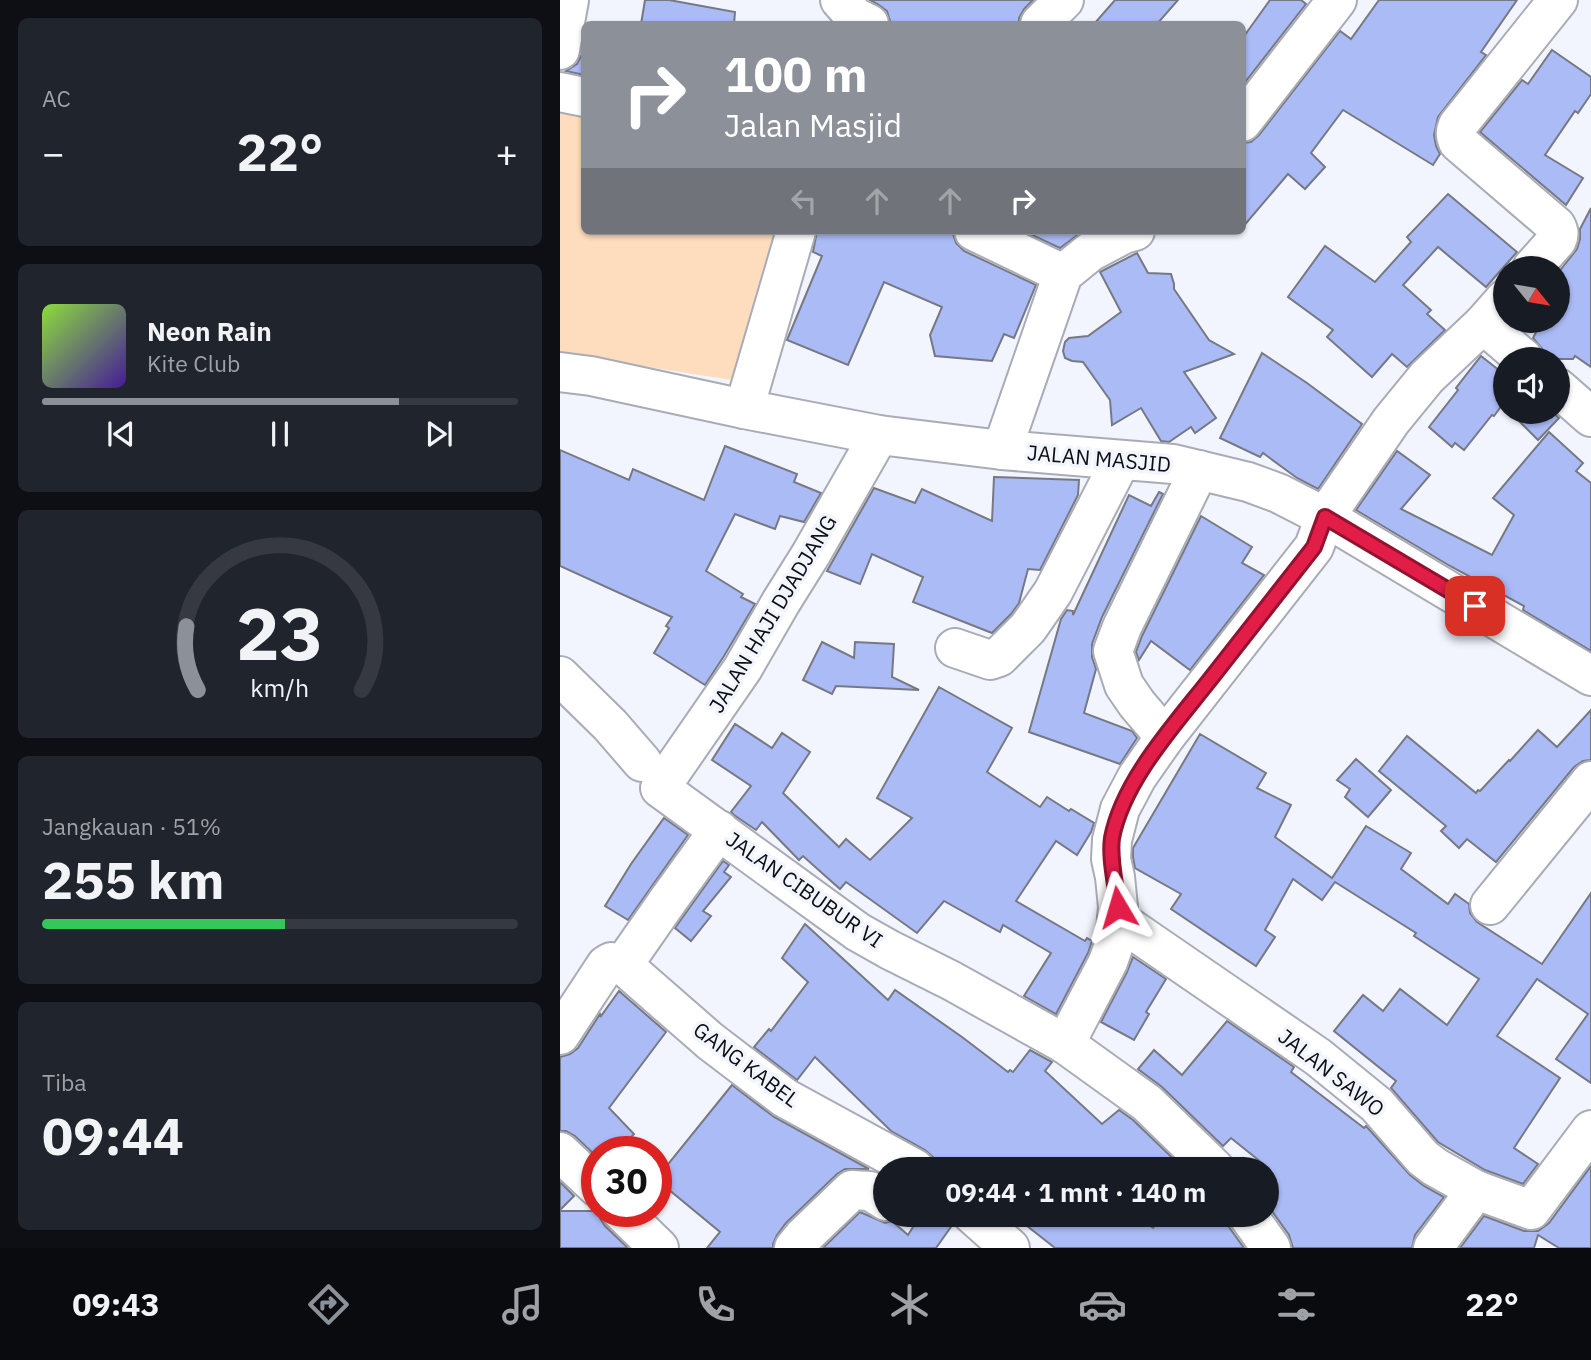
<!DOCTYPE html>
<html lang="id">
<head>
<meta charset="utf-8">
<style>
	:root { --surface:#171b24; --page:#20242c; --text:#f1f3f6; --muted:#9ea1a6; --line:#363941; --accent:#8c9099 }
	body { margin:0; font-family:"IBM Plex Sans",sans-serif; background:var(--page); color:var(--text); height:100vh; display:flex; flex-direction:column; font-size:26px; white-space:nowrap }
	* { box-sizing:border-box; margin:0 }
	p { font-size:23px; color:var(--muted) }
	.icon { flex:none; width:38px; height:38px; fill:none; stroke:currentColor; stroke-width:2; stroke-linecap:round; stroke-linejoin:round }
	.map { position:relative; flex:1; overflow:hidden }
	.side { display:flex; flex-direction:column; gap:18px; padding:18px; background:#0d0f14; width:560px }
	.side>* { flex:none }
	.top-card { position:absolute; left:21px; top:21px; width:665px; height:214px; border-radius:10px; box-shadow:0 2px 5px #0004; background:#8c9099; color:#fff; overflow:hidden }
	.needle { width:46px; rotate:120deg }
	.fabs { position:absolute; left:933px; top:256px; display:grid; gap:14px }
	.fabs a { display:grid; place-items:center; width:77px; height:77px; border-radius:50%; background:var(--surface); box-shadow:0 2px 5px #0004; font-size:35px }
	.speed { position:absolute; left:21px; top:1136px; display:flex; gap:14px; font-size:35px; font-weight:700; text-align:center }
	.speed>* { display:grid; place-content:center; width:91px; height:91px; border-radius:50%; background:var(--surface); box-shadow:0 2px 5px #0004; line-height:1 }
	.speed .limit { border:10px solid #d22; background:#fff; color:#111 }
	.pin { position:absolute; display:grid; place-items:center; width:60px; height:60px; color:#fff; margin:-30px; border-radius:14px; box-shadow:0 4px 10px #0006 }
	.me { position:absolute; width:77px; margin:-38px; rotate:353deg; stroke-linejoin:round; filter:drop-shadow(0 0 5px #0008) }
	.turn { display:flex; align-items:center; gap:24px; height:147px; padding:0 28px; font-size:32px }
	.turn .icon { width:91px; height:91px; stroke-width:2.5 }
	.turn b { display:block; font-size:49px; line-height:60px }
	.lanes { display:flex; align-items:center; height:66px; padding:0 28px; background:#0003; justify-content:center; gap:35px; direction:ltr }
	.lanes .off { opacity:.35 }
	.big { font-size:52px; font-weight:800; line-height:1.1 }
	.side .tile { flex:1; display:flex; flex-direction:column; justify-content:center; gap:10px; min-width:0; padding:0 24px; border-radius:10px; background:var(--page) }
	.side .dial { align-items:center; gap:0 }
	.dial svg { height:182px; overflow:visible; fill:none; stroke:var(--line); stroke-width:7; stroke-linecap:round; text-anchor:middle }
	.dial text { fill:var(--text); stroke:none }
	.song { display:flex; align-items:center; gap:21px }
	.cover { width:84px; height:84px; border-radius:10px; background:linear-gradient(135deg,hsl(90 70% 55%),hsl(260 70% 35%)) }
	.played { height:7px; border-radius:4px; background:linear-gradient(90deg,var(--accent) 75%,var(--line) 75%) }
	.keys { display:flex; justify-content:space-around; direction:ltr }
	.heat { display:flex; justify-content:space-between; align-items:center; font-size:38px; direction:ltr }
	.charge { height:10px; border-radius:5px; background:linear-gradient(90deg,#34c759 51%,var(--line) 0) }
	.trip { position:absolute; left:313px; top:1157px; width:406px; height:70px; border-radius:35px; background:var(--surface); box-shadow:0 2px 5px #0004; font-weight:800; line-height:70px; text-align:center }
	.menu { display:flex; height:112px; justify-content:space-around; align-items:center; background:#090b0e; color:var(--muted) }
	.menu .icon { width:49px; height:49px }
	.menu .current { color:var(--accent) }
	.menu b { font-size:32px; color:var(--text) }
	main { display:flex; flex:1; min-height:0 }
	.map>svg:first-child { display:block }
	.green { fill:#fdddbd }
	.building { fill:#abbbf6; stroke:#767983; stroke-width:2 }
	.lines { fill:none; stroke-linecap:round; stroke-linejoin:round }
	.minor-casing { stroke:#a9acb6; stroke-width:42 }
	.minor { stroke:#fff; stroke-width:38 }
	.route-casing { stroke:#92132f; stroke-width:18 }
	.route { stroke:#e11d48; stroke-width:12 }
	.labels { text-anchor:middle; stroke-width:7; stroke-linejoin:round; paint-order:stroke }
	.street-label { font-size:21px; fill:#0d0e11; stroke:#f2f5fe }
</style>
</head>
<body>
<main>
<section class="side">
<div class="tile"><p>AC</p>
<div class="heat"><a>−</a><b class="big">22°</b><a>+</a></div>
</div>
<div class="tile">
<div class="song"><i class="cover"></i><div><b>Neon Rain</b><p>Kite Club</p></div></div>
<div class="played"></div>
<div class="keys"><svg class="icon" aria-label="previous" viewBox="0 0 24 24"><path d="M18 5L8 12l10 7zM5 5v14"/></svg><svg class="icon" aria-label="pause" viewBox="0 0 24 24"><path d="M8 5v14M16 5v14"/></svg><svg class="icon" aria-label="next" viewBox="0 0 24 24"><path d="M6 5l10 7-10 7zM19 5v14"/></svg></div>
</div>
<div class="tile dial"><svg viewBox="0 0 100 80">
<path d="M14 69A42 42 0 1 1 86 69"/>
<path d="M14 69A42 42 0 0 1 9 41" stroke="#8c9099"/>
<text x="50" y="56" font-size="32" font-weight="700">23</text>
<text x="50" y="72" font-size="11">km/h</text>
</svg></div>
<div class="tile"><p>Jangkauan · 51%</p><b class="big">255 km</b><div class="charge"></div></div>
<div class="tile"><p>Tiba</p><b class="big">09:44</b></div>
</section>
<div class="map">
<svg width="1031" height="1248" viewBox="0 0 1031 1248">
	<rect width="100%" height="100%" fill="#f2f5fe"/>
	<polygon class="green" points="0,112 24,118 24,231 226,231 185,382 69,364 0,356"/>
	<g class="building">
		<polygon points="85,0 109,0 175,12 174,24 81,24"/>
		<polygon points="310,0 473,0 464,9 459,18 459,24 331,24 327,11 319,5"/>
		<polygon points="555,0 618,0 597,24 534,24"/>
		<polygon points="710,0 741,0 746,4 682,86 682,39"/>
		<polygon points="819,0 957,0 921,52 926,55 878,117 874,135 876,146 880,154 873,165 783,110 751,153 765,167 745,189 728,174 682,228 682,143 691,142 699,135 780,31 791,39"/>
		<polygon points="24,37 24,75 6,71 17,64 22,54"/>
		<polygon points="992,50 1031,77 1031,94 1018,113 1015,111 985,155 1023,178 1006,205 920,132 962,80 968,84"/>
		<polygon points="888,194 957,252 926,287 878,247 843,285 871,310 867,314 885,330 847,367 832,354 812,377 767,337 773,330 728,297 765,246 815,282 851,242 847,237"/>
		<polygon points="1031,208 1031,367 1015,356 1013,359 985,359 984,351 973,338 982,320 998,320 998,273 1017,249 1020,239 1020,229"/>
		<polygon points="257,231 392,231 396,243 404,251 476,285 454,338 444,334 432,361 375,356 370,335 382,307 324,282 288,365 227,340 262,256 253,252"/>
		<polygon points="475,231 523,231 500,248 472,235"/>
		<polygon points="577,253 588,273 611,274 614,284 614,289 649,340 674,354 624,372 656,418 635,433 631,427 609,442 601,441 581,408 552,425 550,400 523,362 512,361 505,358 503,351 505,342 509,338 528,336 561,312 540,272"/>
		<polygon points="702,353 747,383 802,424 758,489 737,478 703,453 700,457 660,438"/>
		<polygon points="921,356 945,375 945,401 934,416 932,415 904,450 895,443 892,447 869,427 898,390 896,388"/>
		<polygon points="949,411 991,411 999,418 978,440"/>
		<polygon points="989,432 1023,463 1016,471 1031,483 1031,651 963,610 964,606 890,566 796,510 837,451 870,475 841,509 932,555 954,515 933,498"/>
		<polygon points="165,446 237,474 234,482 261,493 244,522 220,516 215,529 175,514 146,571 183,594 181,597 195,604 164,656 145,685 94,653 109,628 106,626 112,617 0,566 0,450 69,480 73,469 144,500"/>
		<polygon points="434,477 519,480 518,495 480,570 468,569 459,603 451,614 432,633 353,602 363,577 312,554 300,584 267,571 314,488 355,503 362,489 432,521"/>
		<polygon points="599,492 603,494 542,617 532,644 532,657 536,669 524,713 572,731 577,738 560,764 469,732 501,619 507,610 513,611 513,615 569,495 591,506"/>
		<polygon points="641,516 692,547 682,563 704,575 630,670 591,641 579,660 576,652 582,636"/>
		<polygon points="262,642 294,658 295,642 334,644 332,677 359,690 276,686 272,694 243,680"/>
		<polygon points="379,687 452,728 427,772 480,807 487,797 509,811 511,809 534,823 531,832 517,855 496,841 456,901 525,941 527,938 532,941 528,953 496,1014 464,996 491,953 443,925 440,932 384,901 357,933 286,882 280,889 243,856 239,860 202,822 196,830 174,815 171,812 191,786 152,760 175,724 212,748 222,733 250,752 223,793 279,847 286,839 310,860 352,818 317,798"/>
		<polygon points="1031,710 1031,760 1023,761 1014,767 936,862 907,839 899,848 881,831 886,826 819,771 847,736 916,793 918,790 920,791 949,760 950,761 978,730 997,747"/>
		<polygon points="640,734 706,773 697,788 731,805 715,837 772,878 806,826 851,853 841,869 888,904 895,894 909,904 910,913 917,922 982,964 1031,893 1031,1083 996,1059 1028,1014 977,979 937,1036 1000,1078 954,1148 978,1164 963,1184 925,1170 878,1142 831,1088 836,1081 774,1031 803,995 823,1011 840,989 887,1025 919,979 854,936 856,933 775,882 762,900 733,879 705,930 715,937 696,966 611,909 621,894 575,868 573,857 573,848"/>
		<polygon points="796,759 831,790 808,817 785,797 790,789 777,780"/>
		<polygon points="104,818 128,835 68,920 45,906 71,864"/>
		<polygon points="163,861 169,865 164,872 171,877 143,911 151,916 131,941 115,928"/>
		<polygon points="245,924 328,1000 335,990 402,1037 448,1072 450,1070 453,1072 470,1050 492,1062 485,1071 542,1124 559,1110 573,1120 624,1169 595,1169 586,1161 579,1169 386,1169 375,1162 373,1157 365,1150 331,1131 255,1057 237,1080 194,1047 209,1029 211,1031 248,982 222,958"/>
		<polygon points="573,957 606,979 586,1012 589,1014 574,1040 541,1022 567,972"/>
		<polygon points="59,991 106,1032 49,1108 74,1134 58,1152 37,1152 37,1157 15,1136 6,1131 0,1131 0,1057 10,1054 18,1048 40,1014 41,1016"/>
		<polygon points="667,1021 734,1067 731,1072 804,1128 806,1126 850,1175 864,1186 884,1197 855,1235 852,1248 733,1248 729,1235 707,1204 707,1167 671,1138 663,1146 602,1087 578,1069 594,1050 622,1075"/>
		<polygon points="172,1085 214,1117 309,1169 285,1169 277,1174 226,1223 217,1235 213,1244 213,1248 147,1248 160,1232 96,1179"/>
		<polygon points="1031,1166 1031,1248 999,1248 978,1235 974,1248 900,1248 924,1216 964,1231 978,1231 989,1223"/>
		<polygon points="0,1182 14,1196 0,1210"/>
		<polygon points="0,1211 40,1211 40,1218 45,1226 68,1248 0,1248"/>
		<polygon points="300,1212 325,1223 332,1221 348,1235 361,1214 380,1214 393,1224 376,1248 263,1248"/>
		<polygon points="452,1214 575,1214 593,1228 606,1214 665,1214 669,1227 684,1248 495,1248"/>
	</g>
	<g class="lines">
		<g class="minor-casing">
			<g id="minor">
				<polyline points="280,0 295,17 309,24"/>
				<polyline points="480,24 504,0"/>
				<polyline points="0,50 9,0"/>
				<polyline points="0,92 24,97"/>
				<polyline points="682,122 777,0"/>
				<polyline points="414,231 503,274"/>
				<path d="M 972,268 L 997,240 C 1000,234 999,231 996,226 L 898,142 C 895,135 895,132 898,125 L 998,0"/>
				<polyline points="923,324 964,359"/>
				<polyline points="0,372 31,376 184,409 319,435 442,450 613,464 688,482 718,493 765,517 1031,676"/>
				<polyline points="998,388 1031,417"/>
				<polyline points="184,409 236,231"/>
				<polyline points="319,435 251,554 221,602 183,668 100,788 298,932 330,950 392,981 505,1044 587,1103 655,1169"/>
				<polyline points="442,450 503,274 530,252 564,234 575,231"/>
				<polyline points="395,648 430,660 439,657 468,628 493,592 561,460"/>
				<polyline points="0,676 50,725 82,762"/>
				<polyline points="605,737 577,704 564,685 553,651 562,627 639,470"/>
				<polyline points="930,905 1031,781"/>
				<polyline points="557,919 758,1057 817,1105 863,1158 875,1167 916,1190 971,1210 1031,1130"/>
				<polyline points="63,965 109,899 159,830"/>
				<polyline points="0,1035 46,965 51,962 63,965 150,1041 225,1098 355,1169"/>
				<polyline points="505,1044 548,962 555,942 558,907 555,877 551,859 552,840 560,809 577,777 605,737 754,547 765,517 831,421 867,377 923,324 945,299"/>
				<polyline points="0,1152 37,1187"/>
				<polyline points="61,1211 99,1248"/>
				<polyline points="412,1214 450,1248"/>
				<polyline points="687,1214 711,1248"/>
				<polyline points="234,1248 243,1237 292,1190 310,1191 326,1201"/>
				<polyline points="873,1248 916,1190"/>
			</g>
		</g>
		<use href="#minor" class="minor"/>
	</g>
	<g class="lines">
		<g class="route-casing">
			<path id="route" d="M 558,907 C 556,885 549,859 552,838 C 563,780 616,723 652,677 C 686,634 720,590 754,547 L 765,517 L 915,606"/>
		</g>
		<use href="#route" class="route"/>
	</g>
	<g class="labels">
		<g class="street-label">
			<text transform="translate(539 459) rotate(5)" y="7">JALAN MASJID</text>
			<text transform="translate(213 614) rotate(-59)" y="7">JALAN HAJI DJADJANG</text>
			<text transform="translate(244 890) rotate(35)" y="7">JALAN CIBUBUR VI</text>
			<text transform="translate(186 1065) rotate(37)" y="7">GANG KABEL</text>
			<text transform="translate(771 1073) rotate(38)" y="7">JALAN SAWO</text>
		</g>
	</g>
</svg>
<div class="fabs">
<a><svg class="needle" viewBox="-14 -14 28 28"><path d="M0-13l5 13h-10z" fill="#e53935"/><path d="M0 13l5-13h-10z" fill="#9ea1a6"/></svg></a>
<a><svg class="icon" aria-label="sound" viewBox="0 0 24 24"><path d="M4 9h4l5-4v14l-5-4H4zM17 9q2 3 0 6"/></svg></a>
</div>
<div class="speed"><div class="limit">30</div></div>
<div class="pin" style="left:915px;top:606px;background:#d93025"><svg class="icon" aria-label="arrive" viewBox="0 0 24 24"><path d="M6 21V4h12l-3 4 3 4H6"/></svg></div>
<svg class="me" style="left:558px;top:907px" viewBox="-20 -20 40 40"><path d="M0-17L14 15 0 8-14 15z" fill="#e11d48" stroke="#fff" stroke-width="4"/></svg>
<div class="trip">09:44 · 1 mnt · 140 m</div>
<div class="top-card">
<div class="turn"><svg class="icon" aria-label="right" viewBox="0 0 24 24"><path d="M7 20v-9h11M14 6l5 5-5 5"/></svg><div><b>100 m</b>Jalan Masjid</div></div>
<div class="lanes"><svg class="icon off" aria-label="left" viewBox="0 0 24 24"><path d="M17 20v-9H6M10 6l-5 5 5 5"/></svg><svg class="icon off" aria-label="ahead" viewBox="0 0 24 24"><path d="M12 20V5M6 11l6-6 6 6"/></svg><svg class="icon off" aria-label="ahead" viewBox="0 0 24 24"><path d="M12 20V5M6 11l6-6 6 6"/></svg><svg class="icon" aria-label="right" viewBox="0 0 24 24"><path d="M7 20v-9h11M14 6l5 5-5 5"/></svg></div>
</div>
</div>
</main>
<nav class="menu">
<b>09:43</b>
<svg class="icon current" aria-label="directions" viewBox="0 0 24 24"><path d="M12 3l9 9-9 9-9-9zM9 14v-3h6M13 9l2 2-2 2"/></svg>
<svg class="icon" aria-label="music" viewBox="0 0 24 24"><path d="M9 18V5l10-2v13"/><circle cx="6" cy="18" r="3"/><circle cx="16" cy="16" r="3"/></svg>
<svg class="icon" aria-label="phone" viewBox="0 0 24 24"><path d="M5 4h4l2 5-3 2q2 4 5 5l2-3 5 2v4C11 20 4 13 5 4z"/></svg>
<svg class="icon" aria-label="climate" viewBox="0 0 24 24"><path d="M12 3v18M4 7l16 10M4 17L20 7"/></svg>
<svg class="icon" aria-label="car" viewBox="0 0 24 24"><path d="M5 17H2v-5l4-1 3-4h7l3 4 3 1v5h-3M9 17h6M6 11h13"/><circle cx="7" cy="17" r="2"/><circle cx="17" cy="17" r="2"/></svg>
<svg class="icon" aria-label="filters" viewBox="0 0 24 24"><path d="M4 7h16M4 17h16"/><circle cx="9" cy="7" r="2"/><circle cx="15" cy="17" r="2"/></svg>
<b>22°</b>
</nav>
</body>
</html>
